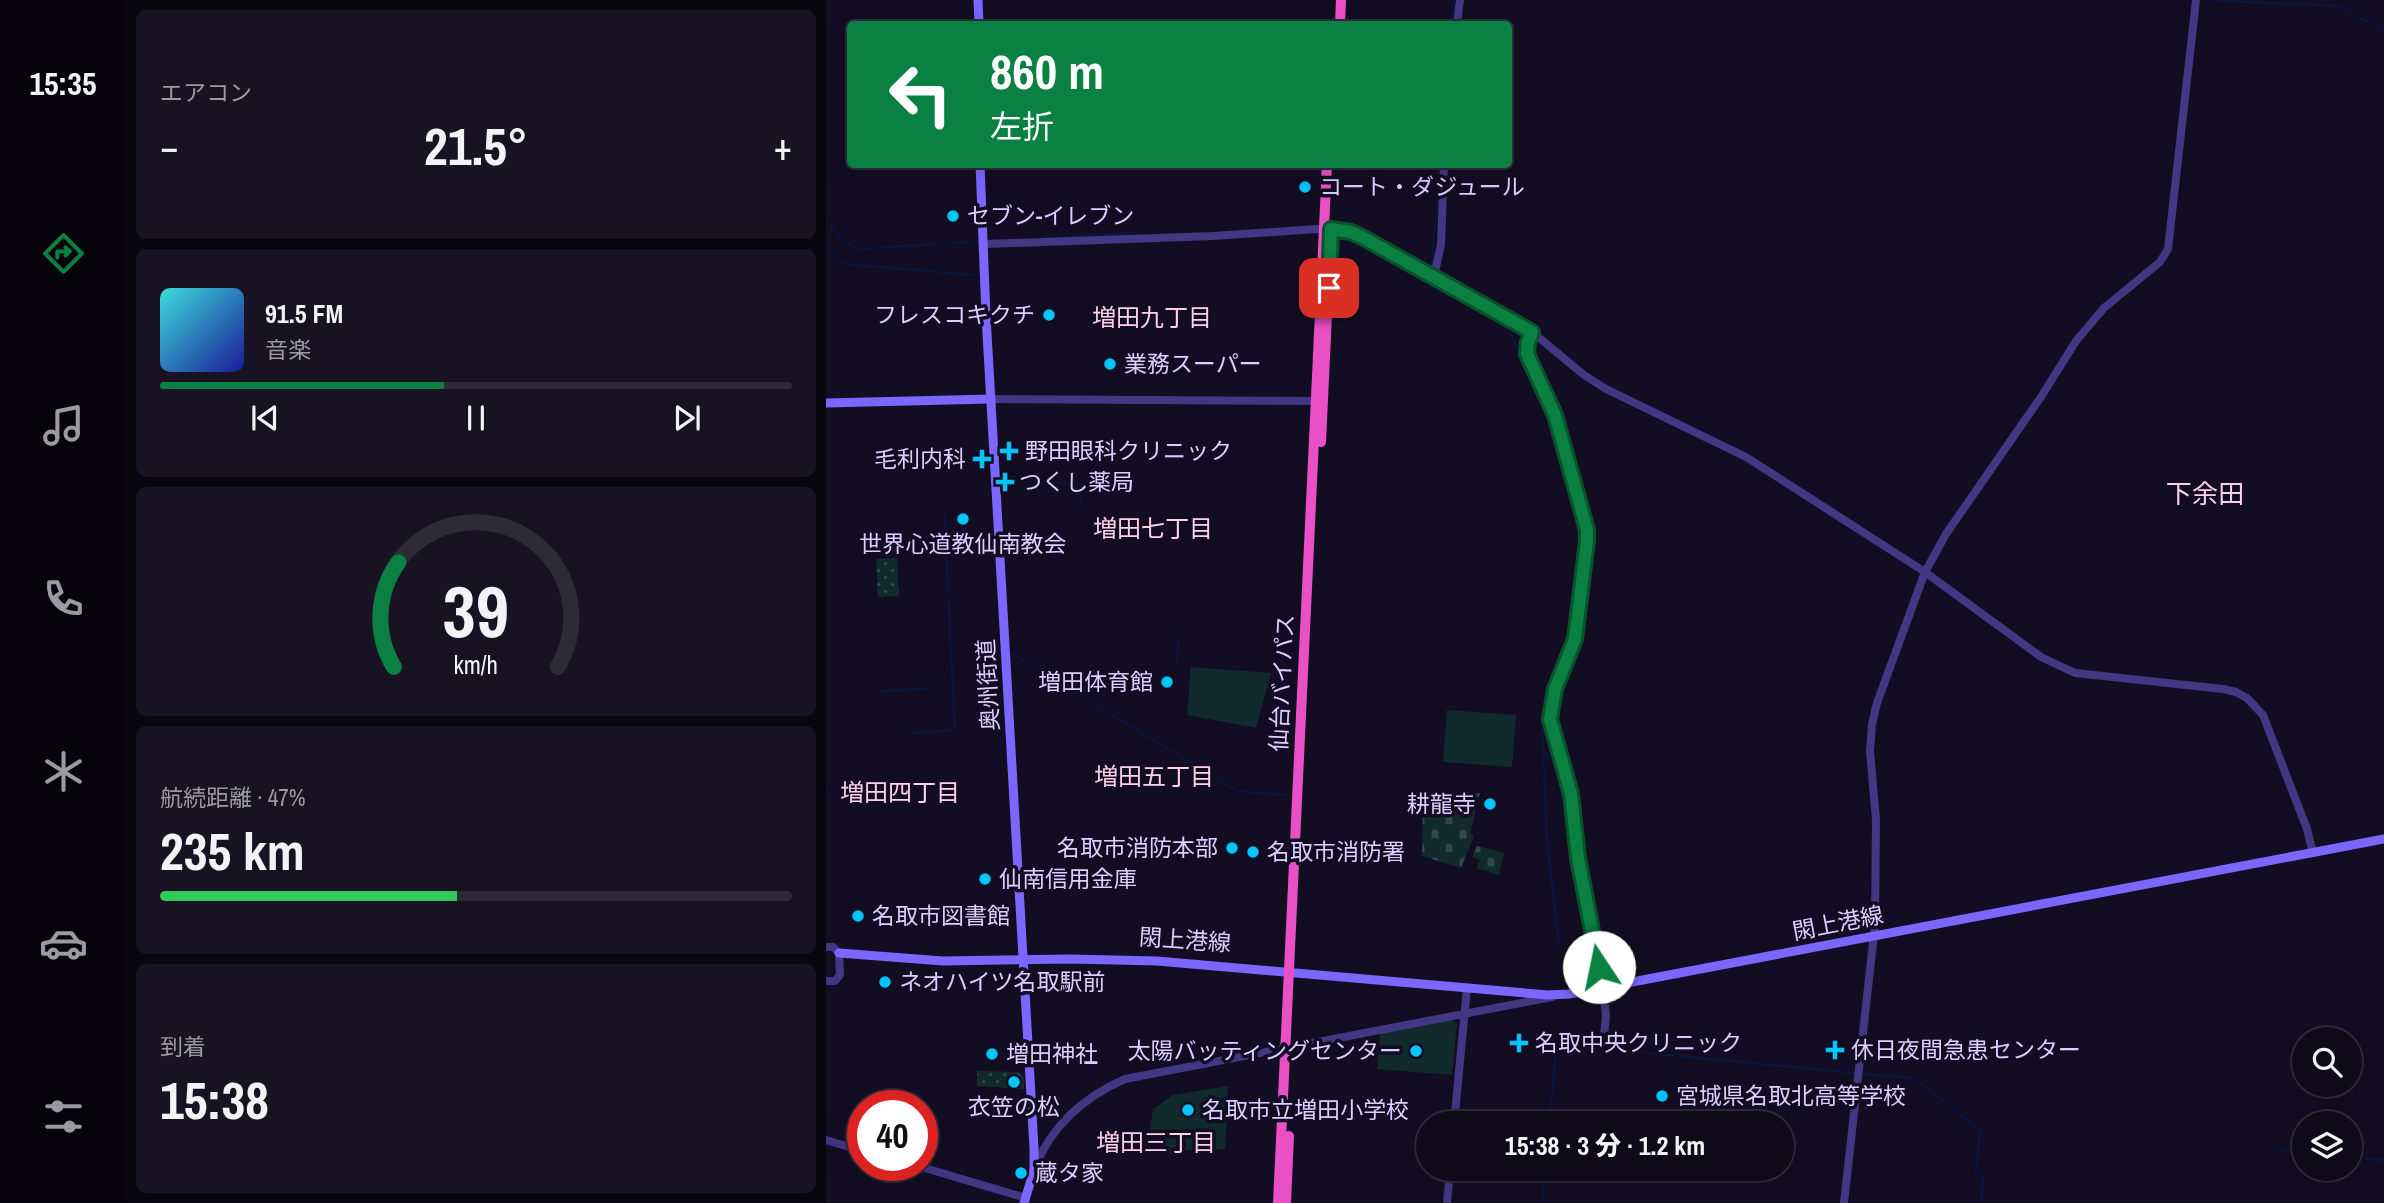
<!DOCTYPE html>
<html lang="ja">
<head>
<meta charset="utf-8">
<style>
	:root { --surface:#0e0a1a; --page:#171323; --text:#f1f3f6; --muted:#9b9aa2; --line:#2e2b39; --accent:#0b8043 }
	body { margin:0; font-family:"Archivo Narrow","Noto Sans JP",sans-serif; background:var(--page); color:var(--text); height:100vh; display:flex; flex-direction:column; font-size:26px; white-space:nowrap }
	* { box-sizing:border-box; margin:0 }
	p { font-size:23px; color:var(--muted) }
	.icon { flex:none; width:38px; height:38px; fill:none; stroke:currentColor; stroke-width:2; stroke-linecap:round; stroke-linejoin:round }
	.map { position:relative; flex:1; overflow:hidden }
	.details { display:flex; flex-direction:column; gap:10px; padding:10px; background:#08060e; width:700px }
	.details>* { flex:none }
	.guide { position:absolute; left:21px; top:21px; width:665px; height:147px; border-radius:7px; box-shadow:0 7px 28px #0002,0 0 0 2px var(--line); background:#0b8043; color:#fff; overflow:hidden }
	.fabs { position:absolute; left:1466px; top:1027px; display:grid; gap:14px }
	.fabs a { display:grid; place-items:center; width:70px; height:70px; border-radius:50%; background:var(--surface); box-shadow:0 7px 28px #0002,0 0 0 2px var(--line); font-size:35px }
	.speed { position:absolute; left:21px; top:1090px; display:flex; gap:14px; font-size:35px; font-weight:700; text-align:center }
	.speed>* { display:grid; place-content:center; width:91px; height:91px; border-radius:50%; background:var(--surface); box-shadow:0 7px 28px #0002,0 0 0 2px var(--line); line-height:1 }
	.speed .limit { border:10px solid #d22; background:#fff; color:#111 }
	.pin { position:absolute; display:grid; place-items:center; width:60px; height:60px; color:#fff; margin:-30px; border-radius:14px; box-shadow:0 4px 10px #0006 }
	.me { position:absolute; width:77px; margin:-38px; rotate:349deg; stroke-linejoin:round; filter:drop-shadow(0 0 5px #0008) }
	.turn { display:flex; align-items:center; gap:24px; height:147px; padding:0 28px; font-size:32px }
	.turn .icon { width:91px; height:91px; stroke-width:2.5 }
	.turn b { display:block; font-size:49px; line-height:60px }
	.big { font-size:52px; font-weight:800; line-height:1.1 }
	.details .card { flex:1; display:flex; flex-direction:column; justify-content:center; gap:10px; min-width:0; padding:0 24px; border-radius:10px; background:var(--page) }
	.details .dial { align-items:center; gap:0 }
	.dial svg { height:182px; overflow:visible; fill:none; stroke:var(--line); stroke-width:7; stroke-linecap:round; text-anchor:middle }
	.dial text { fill:var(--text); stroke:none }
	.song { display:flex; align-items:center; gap:21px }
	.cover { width:84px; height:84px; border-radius:10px; background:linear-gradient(135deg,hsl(180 70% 55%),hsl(240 70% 35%)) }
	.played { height:7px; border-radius:4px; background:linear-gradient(90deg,var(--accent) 45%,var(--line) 45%) }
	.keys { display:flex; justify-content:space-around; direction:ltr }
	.heat { display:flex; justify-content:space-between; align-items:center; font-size:38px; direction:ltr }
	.charge { height:10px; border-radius:5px; background:linear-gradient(90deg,#34c759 47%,var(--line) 0) }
	.trip { position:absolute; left:590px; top:1111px; width:378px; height:70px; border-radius:35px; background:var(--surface); box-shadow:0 7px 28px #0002,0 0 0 2px var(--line); font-weight:800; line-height:70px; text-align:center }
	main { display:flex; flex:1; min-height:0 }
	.dock { display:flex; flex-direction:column; width:126px; justify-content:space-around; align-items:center; background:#06040a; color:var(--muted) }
	.dock .icon { width:49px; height:49px }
	.dock .active { color:var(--accent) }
	.dock b { font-size:32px; color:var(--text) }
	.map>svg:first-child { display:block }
	.grass { fill:#102a2d }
	.cemetery { fill:url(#cemetery-stones) }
	.park { fill:url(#park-dots) }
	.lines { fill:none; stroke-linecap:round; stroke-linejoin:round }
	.stream { stroke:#081641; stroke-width:2 }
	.tertiary { stroke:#423783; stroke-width:8 }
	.secondary { stroke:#7b66ff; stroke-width:9 }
	.trunk { stroke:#e950c6; stroke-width:10 }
	.route-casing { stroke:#07532c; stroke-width:18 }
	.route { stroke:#0b8043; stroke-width:12 }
	.poi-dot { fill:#00c4fa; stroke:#130d23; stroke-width:2.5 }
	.labels { text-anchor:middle; stroke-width:7; stroke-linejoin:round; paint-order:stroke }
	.poi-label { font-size:23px; fill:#dacfff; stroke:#130d23; text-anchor:start }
	.street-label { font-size:23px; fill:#dacfff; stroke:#130d23 }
	.neighbourhood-label { font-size:24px; fill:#ffd1e9; stroke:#130d23 }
	.quarter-label { font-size:26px; fill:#ffd1e9; stroke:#130d23 }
</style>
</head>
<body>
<main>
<nav class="dock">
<b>15:35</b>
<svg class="icon active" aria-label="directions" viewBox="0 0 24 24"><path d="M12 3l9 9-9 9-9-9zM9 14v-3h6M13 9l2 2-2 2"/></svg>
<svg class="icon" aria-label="music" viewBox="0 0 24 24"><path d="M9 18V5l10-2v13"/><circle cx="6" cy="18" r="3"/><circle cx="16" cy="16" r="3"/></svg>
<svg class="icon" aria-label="phone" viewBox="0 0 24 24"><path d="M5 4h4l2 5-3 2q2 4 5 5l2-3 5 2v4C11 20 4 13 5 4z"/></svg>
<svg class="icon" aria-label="climate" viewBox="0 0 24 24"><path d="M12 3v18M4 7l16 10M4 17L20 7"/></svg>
<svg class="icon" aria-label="car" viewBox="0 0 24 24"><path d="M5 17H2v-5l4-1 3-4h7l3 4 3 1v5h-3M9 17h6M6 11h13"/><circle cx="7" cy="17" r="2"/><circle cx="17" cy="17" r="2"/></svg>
<svg class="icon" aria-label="filters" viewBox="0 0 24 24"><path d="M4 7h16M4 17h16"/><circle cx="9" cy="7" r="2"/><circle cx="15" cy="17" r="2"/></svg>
</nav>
<section class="details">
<div class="card"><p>エアコン</p>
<div class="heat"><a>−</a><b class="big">21.5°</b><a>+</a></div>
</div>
<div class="card">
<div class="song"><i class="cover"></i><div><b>91.5 FM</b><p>音楽</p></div></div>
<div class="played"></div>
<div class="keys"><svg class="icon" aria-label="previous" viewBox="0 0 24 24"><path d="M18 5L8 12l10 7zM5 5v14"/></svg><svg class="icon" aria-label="pause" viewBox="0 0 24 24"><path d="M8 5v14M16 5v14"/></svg><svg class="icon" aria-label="next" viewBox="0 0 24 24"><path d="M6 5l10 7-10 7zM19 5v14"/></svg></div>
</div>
<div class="card dial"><svg viewBox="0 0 100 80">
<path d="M14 69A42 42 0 1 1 86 69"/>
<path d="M14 69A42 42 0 0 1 16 23" stroke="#0b8043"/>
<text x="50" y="56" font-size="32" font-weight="700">39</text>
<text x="50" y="72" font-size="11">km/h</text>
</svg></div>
<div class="card"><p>航続距離 · 47%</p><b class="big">235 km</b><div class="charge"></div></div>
<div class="card"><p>到着</p><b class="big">15:38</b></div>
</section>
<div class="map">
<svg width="1558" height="1203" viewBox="0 0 1558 1203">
	<defs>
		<pattern id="cemetery-stones" width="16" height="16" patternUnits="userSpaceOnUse" patternTransform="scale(1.75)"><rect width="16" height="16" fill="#102a2d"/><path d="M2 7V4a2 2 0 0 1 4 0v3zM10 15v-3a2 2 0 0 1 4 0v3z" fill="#32484c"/></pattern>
		<pattern id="park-dots" width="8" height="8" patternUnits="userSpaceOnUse" patternTransform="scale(1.75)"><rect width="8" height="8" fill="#102a2d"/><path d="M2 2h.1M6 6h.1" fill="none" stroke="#32484c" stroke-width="1.8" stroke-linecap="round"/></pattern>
	</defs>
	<rect width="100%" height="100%" fill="#130d23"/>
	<g class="grass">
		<polygon points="365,667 445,673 430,728 361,715"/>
		<polygon points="621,710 690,715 686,767 617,762"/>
		<polygon points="626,1020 631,1023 626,1075 551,1069 554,1033"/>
		<polygon points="402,1086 399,1149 354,1150 354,1155 321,1150 327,1109 347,1095"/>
	</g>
	<g class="cemetery">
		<polygon points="654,793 644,834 648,836 635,868 596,856 597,807 621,810 629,797"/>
		<polygon points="651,846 678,853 673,875 651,868 654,860 646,857"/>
	</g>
	<g class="park">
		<polygon points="71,558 73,596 52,597 50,559"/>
		<polygon points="151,1071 192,1072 198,1077 198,1089 151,1086"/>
	</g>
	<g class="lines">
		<g class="stream">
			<polyline points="1384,0 1513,6 1558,31"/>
			<polyline points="625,24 628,0"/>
			<polyline points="0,219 14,237 29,248"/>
			<polyline points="609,229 612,196"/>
			<polyline points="217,238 307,233"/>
			<polyline points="124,243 146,242"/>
			<polyline points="0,248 19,264 148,275"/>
			<polyline points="34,249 112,244"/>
			<polyline points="606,263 608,233"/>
			<polyline points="682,329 712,388"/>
			<polyline points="723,412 757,531"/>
			<polyline points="188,479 256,485 254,504"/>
			<polyline points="119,514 122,593"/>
			<polyline points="123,599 124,641"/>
			<polyline points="742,645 755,557"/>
			<polyline points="184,652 249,692"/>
			<polyline points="351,664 353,636"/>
			<polyline points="54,691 108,688"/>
			<polyline points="252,694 277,709"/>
			<polyline points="280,711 407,789"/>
			<polyline points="116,731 129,730 125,645"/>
			<polyline points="85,733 114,731"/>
			<polyline points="0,790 14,798"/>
			<polyline points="411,791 463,795"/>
			<polyline points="733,945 721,840 716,720 720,693 739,654"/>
			<polyline points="740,1045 1028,1073"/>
			<polyline points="1037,1074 1088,1078 1154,1130 1150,1171"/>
			<polyline points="724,1124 730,1044"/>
			<polyline points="1453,1150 1479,1153"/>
			<polyline points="1524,1157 1558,1160"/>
			<polyline points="716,1203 720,1169"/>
			<polyline points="1155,1203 1157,1176"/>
		</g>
		<g class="tertiary">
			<polyline points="631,24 634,0"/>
			<polyline points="158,244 387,236 491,229 525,232 706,332 758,375 780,389 920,457 1099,572 1215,657 1249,673 1397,689 1410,692 1421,698 1437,715 1481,829 1487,853"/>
			<polyline points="608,276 615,245 618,164"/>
			<polyline points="706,332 702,342 701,354 729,416 761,530 761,541 749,639 729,689 724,719 745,794 752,858 777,987 780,1016 777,1044"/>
			<polyline points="165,399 495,401"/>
			<polyline points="0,947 7,947 13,953 14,975 9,981 0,981"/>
			<polyline points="628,1124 641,988"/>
			<polyline points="0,1140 37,1151"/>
			<polyline points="92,1166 200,1198"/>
			<path d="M 209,1167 C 226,1125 258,1097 299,1079 L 726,997"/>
			<polyline points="621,1203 624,1169"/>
			<polyline points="1018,1203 1049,925 1050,820 1044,751 1046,724 1051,703 1099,572 1120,534 1215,397 1250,341 1278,308 1334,262 1342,249 1370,0"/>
		</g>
		<g class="secondary">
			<polyline points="152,0 153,24"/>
			<polyline points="154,164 160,316 208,1148 208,1170 198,1203"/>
			<polyline points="0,403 165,399"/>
			<polyline points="13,953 117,961 245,959 331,961 722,995 743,994 1558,839"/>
		</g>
		<g class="trunk">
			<polyline points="514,24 515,0"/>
			<polyline points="495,442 504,251"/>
			<polyline points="452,1203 501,164"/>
			<polyline points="460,1203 463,1136"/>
		</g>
	</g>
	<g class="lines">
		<g class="route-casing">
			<polyline id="route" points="503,288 505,229 525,232 536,237 706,332 702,342 701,354 729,415 761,530 761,541 749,639 729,689 724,719 745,794 752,858 773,967"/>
		</g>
		<use href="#route" class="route"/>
	</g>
	<g class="poi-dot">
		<circle cx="479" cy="187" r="7"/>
		<circle cx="127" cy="216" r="7"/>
		<circle cx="223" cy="315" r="7"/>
		<circle cx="284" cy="364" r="7"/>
		<path d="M179.5 440.5h7v7h7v7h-7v7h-7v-7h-7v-7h7z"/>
		<path d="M152.5 448.5h7v7h7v7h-7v7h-7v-7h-7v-7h7z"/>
		<path d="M175.5 471.5h7v7h7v7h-7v7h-7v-7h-7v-7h7z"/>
		<circle cx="137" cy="519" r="7"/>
		<circle cx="341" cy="682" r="7"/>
		<circle cx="664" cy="804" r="7"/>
		<circle cx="406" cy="848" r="7"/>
		<circle cx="427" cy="852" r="7"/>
		<circle cx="159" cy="879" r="7"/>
		<circle cx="32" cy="916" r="7"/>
		<circle cx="59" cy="982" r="7"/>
		<path d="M689.5 1032.5h7v7h7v7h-7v7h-7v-7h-7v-7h7z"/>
		<path d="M1005.5 1039.5h7v7h7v7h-7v7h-7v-7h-7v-7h7z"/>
		<circle cx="590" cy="1051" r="7"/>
		<circle cx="166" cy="1054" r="7"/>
		<circle cx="188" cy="1082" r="7"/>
		<circle cx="836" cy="1096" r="7"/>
		<circle cx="362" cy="1110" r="7"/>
		<circle cx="195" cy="1173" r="7"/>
	</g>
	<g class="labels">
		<g class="poi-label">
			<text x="493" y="195">コート・ダジュール</text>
			<text x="141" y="224">セブン-イレブン</text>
			<text x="209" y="323" text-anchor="end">フレスコキクチ</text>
			<text x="298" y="372">業務スーパー</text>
			<text x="199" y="459">野田眼科クリニック</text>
			<text x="140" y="467" text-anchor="end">毛利内科</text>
			<text x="193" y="490">つくし薬局</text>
			<text x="137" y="552" text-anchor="middle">世界心道教仙南教会</text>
			<text x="327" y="690" text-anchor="end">増田体育館</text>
			<text x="650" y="812" text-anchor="end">耕龍寺</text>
			<text x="392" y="856" text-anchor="end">名取市消防本部</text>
			<text x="441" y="860">名取市消防署</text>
			<text x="173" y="887">仙南信用金庫</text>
			<text x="46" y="924">名取市図書館</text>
			<text x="73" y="990">ネオハイツ名取駅前</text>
			<text x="709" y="1051">名取中央クリニック</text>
			<text x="1025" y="1058">休日夜間急患センター</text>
			<text x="576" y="1059" text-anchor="end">太陽バッティングセンター</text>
			<text x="180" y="1062">増田神社</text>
			<text x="850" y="1104">宮城県名取北高等学校</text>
			<text x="188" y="1115" text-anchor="middle">衣笠の松</text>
			<text x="376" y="1118">名取市立増田小学校</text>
			<text x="209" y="1181">蔵タ家</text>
		</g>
		<g class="street-label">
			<text transform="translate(456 683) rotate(-87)" y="8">仙台バイパス</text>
			<text transform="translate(162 685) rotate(-93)" y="8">奥州街道</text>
			<text transform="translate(1012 923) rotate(-11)" y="8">閖上港線</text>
			<text transform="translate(359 940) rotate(4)" y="8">閖上港線</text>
		</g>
		<g class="neighbourhood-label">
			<text x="326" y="326">増田九丁目</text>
			<text x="327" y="537">増田七丁目</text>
			<text x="328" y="785">増田五丁目</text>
			<text x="74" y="801">増田四丁目</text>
			<text x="330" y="1151">増田三丁目</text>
		</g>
		<g class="quarter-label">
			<text x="1379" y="503">下余田</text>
		</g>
	</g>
</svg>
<div class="fabs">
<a><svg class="icon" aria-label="search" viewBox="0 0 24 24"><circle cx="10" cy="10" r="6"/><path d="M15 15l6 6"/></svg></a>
<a><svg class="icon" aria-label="layers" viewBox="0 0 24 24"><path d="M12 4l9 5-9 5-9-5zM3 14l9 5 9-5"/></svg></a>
</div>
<div class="speed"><div class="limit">40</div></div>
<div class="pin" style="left:503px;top:288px;background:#d93025"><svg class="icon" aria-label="arrive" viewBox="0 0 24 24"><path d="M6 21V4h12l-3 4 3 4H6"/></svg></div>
<svg class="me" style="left:773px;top:967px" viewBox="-20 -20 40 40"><circle r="19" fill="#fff"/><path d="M0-13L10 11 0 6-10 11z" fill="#0b8043"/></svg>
<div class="trip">15:38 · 3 分 · 1.2 km</div>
<div class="guide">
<div class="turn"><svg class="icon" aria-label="left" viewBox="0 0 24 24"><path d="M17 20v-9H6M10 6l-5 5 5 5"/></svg><div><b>860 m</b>左折</div></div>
</div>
</div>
</main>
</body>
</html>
